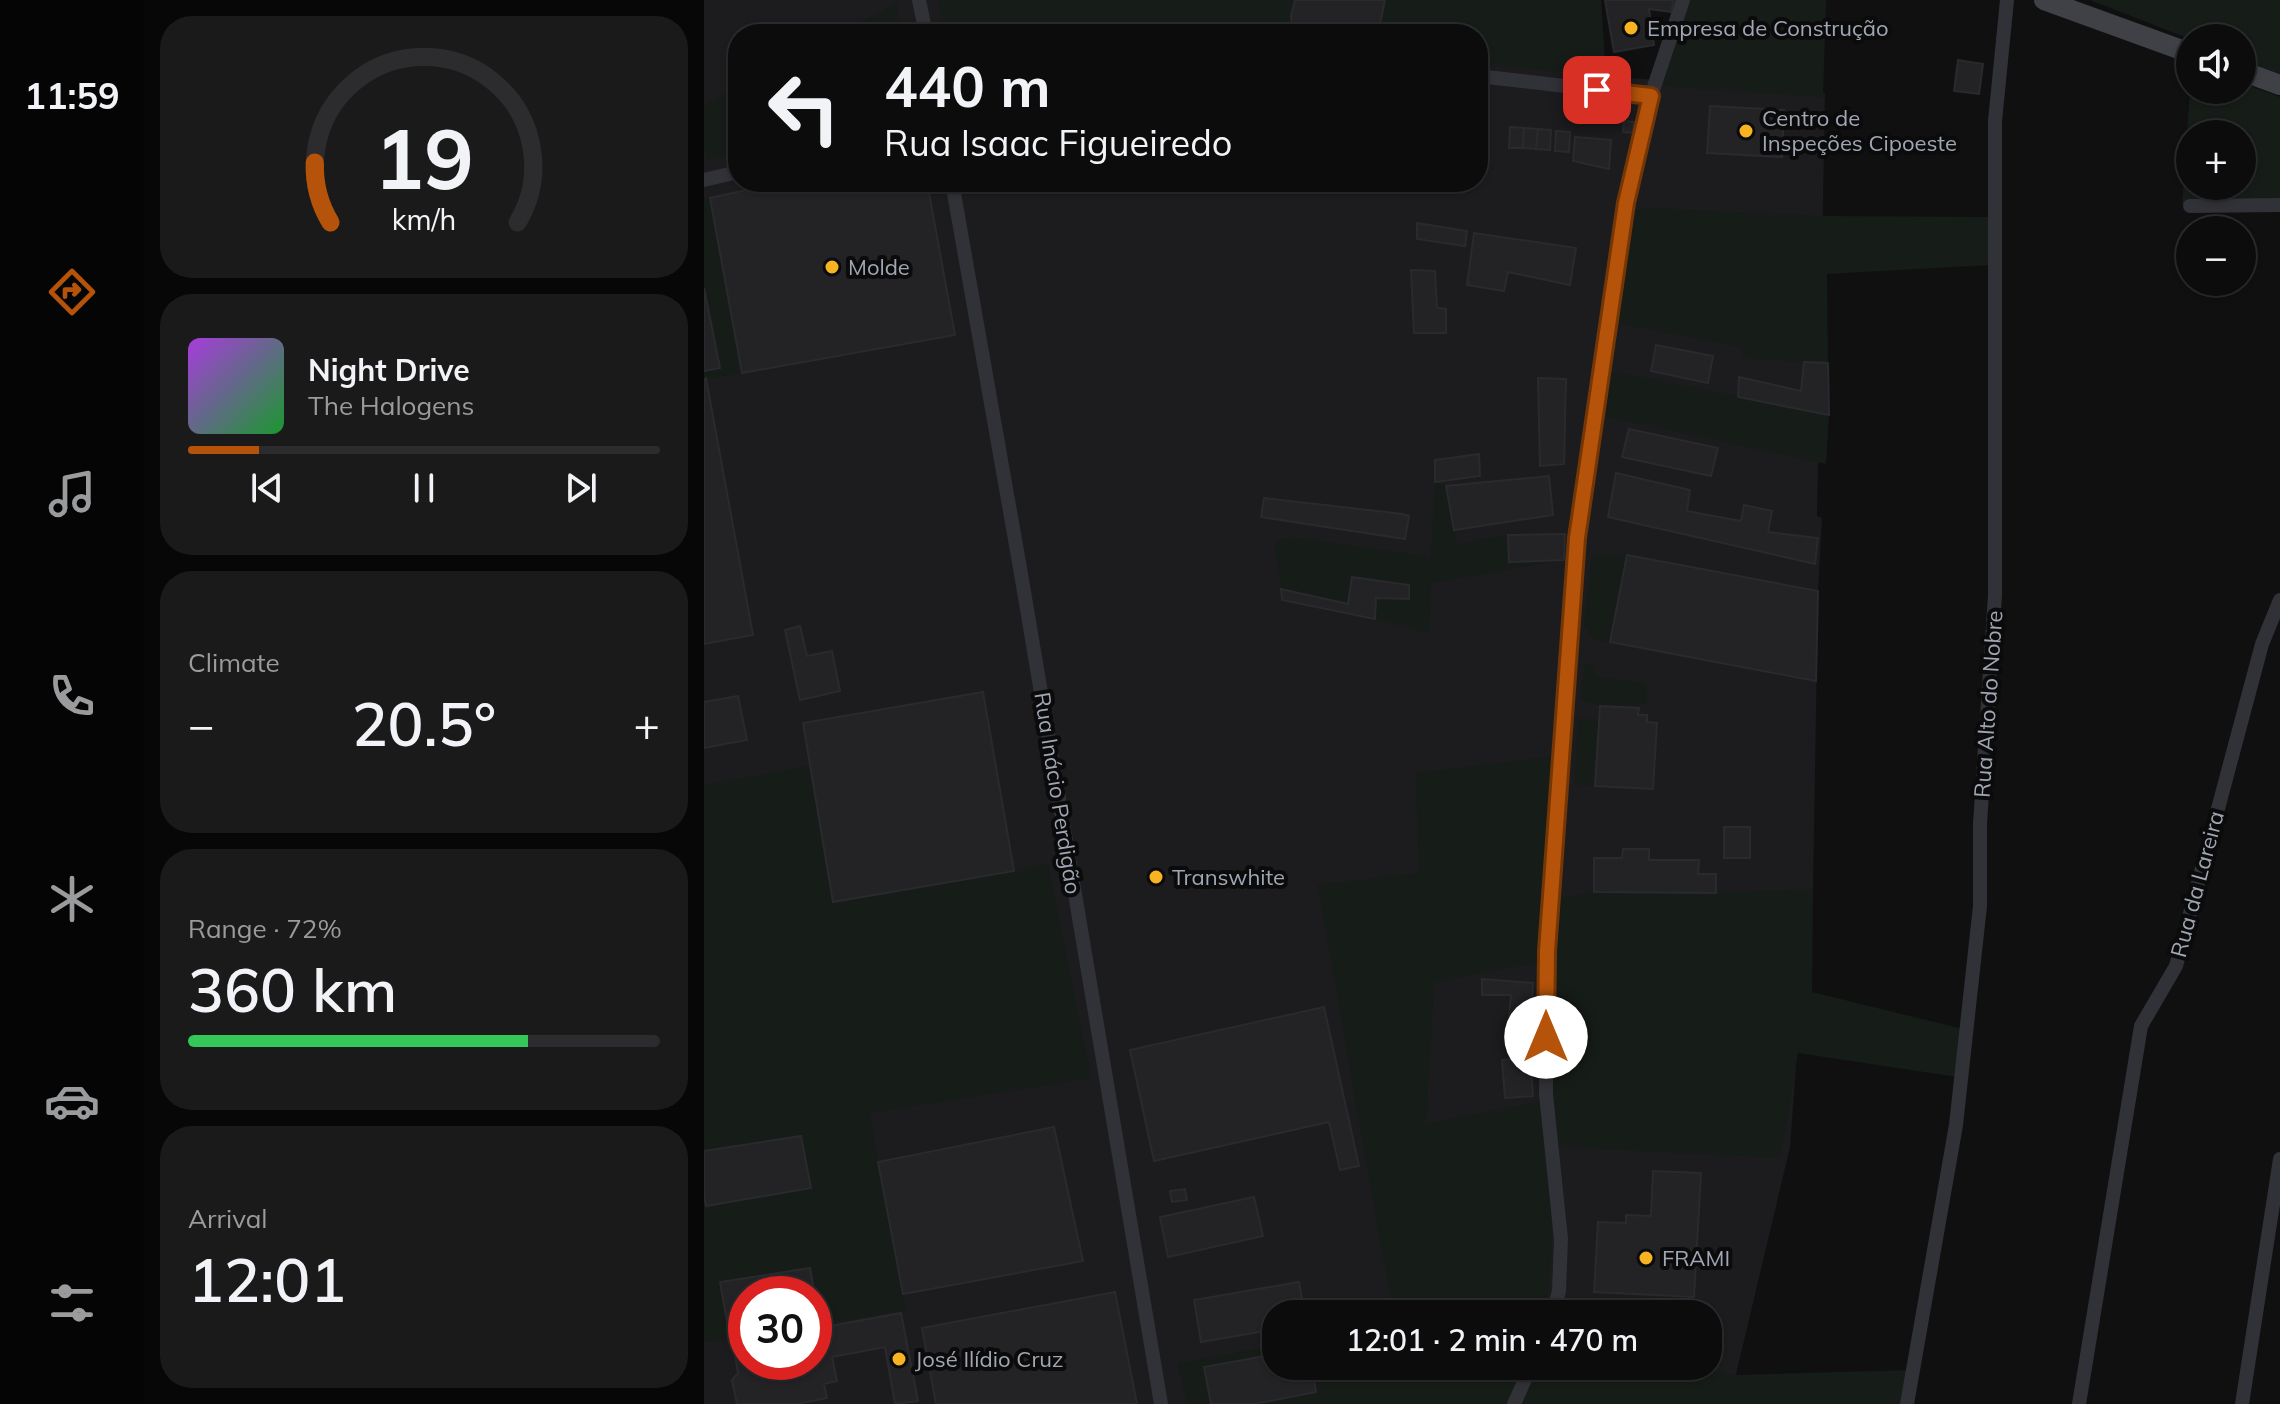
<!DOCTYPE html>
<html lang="en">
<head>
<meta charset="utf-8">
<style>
	:root { --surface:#0c0c0d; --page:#1a1a1b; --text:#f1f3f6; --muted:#9a9b9d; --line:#2c2c2e; --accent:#b45309 }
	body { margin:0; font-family:Mulish,sans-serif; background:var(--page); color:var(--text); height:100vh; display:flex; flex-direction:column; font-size:30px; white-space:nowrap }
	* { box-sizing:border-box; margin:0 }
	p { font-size:26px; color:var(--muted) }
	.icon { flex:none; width:44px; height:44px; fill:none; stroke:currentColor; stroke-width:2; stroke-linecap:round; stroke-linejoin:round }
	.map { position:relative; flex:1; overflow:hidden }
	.side { display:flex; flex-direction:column; gap:16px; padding:16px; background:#070707; width:560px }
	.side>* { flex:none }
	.hud { position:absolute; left:24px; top:24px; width:760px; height:168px; border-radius:32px; box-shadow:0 2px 6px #0004,0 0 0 2px var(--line); background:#0c0c0d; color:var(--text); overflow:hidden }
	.controls { position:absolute; left:1472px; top:24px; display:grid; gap:16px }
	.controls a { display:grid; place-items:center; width:80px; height:80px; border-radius:50%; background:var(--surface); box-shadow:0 2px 6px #0004,0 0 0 2px var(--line); font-size:40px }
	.speed { position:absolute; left:24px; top:1276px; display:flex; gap:16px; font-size:40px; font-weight:700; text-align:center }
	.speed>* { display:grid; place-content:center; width:104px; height:104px; border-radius:50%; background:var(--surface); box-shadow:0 2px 6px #0004,0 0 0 2px var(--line); line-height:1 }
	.speed .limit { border:12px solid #d22; background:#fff; color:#111 }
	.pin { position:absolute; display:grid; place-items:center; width:68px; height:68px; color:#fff; margin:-34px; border-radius:16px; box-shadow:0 4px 12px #0006 }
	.me { position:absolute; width:88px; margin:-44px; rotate:0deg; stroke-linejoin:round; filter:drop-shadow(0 0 6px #0008) }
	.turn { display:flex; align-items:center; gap:28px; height:168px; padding:0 24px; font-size:36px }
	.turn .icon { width:104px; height:104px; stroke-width:2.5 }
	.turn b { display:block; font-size:56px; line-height:68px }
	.big { font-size:60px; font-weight:600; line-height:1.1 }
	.side .widget { flex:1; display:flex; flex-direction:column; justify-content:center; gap:12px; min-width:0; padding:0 28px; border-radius:32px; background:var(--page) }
	.side .dial { align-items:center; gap:0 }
	.dial svg { height:208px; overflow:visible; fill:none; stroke:var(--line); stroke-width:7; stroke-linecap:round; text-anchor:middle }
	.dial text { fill:var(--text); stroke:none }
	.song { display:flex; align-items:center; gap:24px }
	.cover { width:96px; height:96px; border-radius:12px; background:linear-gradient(135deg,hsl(280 70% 55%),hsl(130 70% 35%)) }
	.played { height:8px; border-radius:4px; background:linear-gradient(90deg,var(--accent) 15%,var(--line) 15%) }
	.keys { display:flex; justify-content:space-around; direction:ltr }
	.heat { display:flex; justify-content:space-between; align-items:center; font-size:44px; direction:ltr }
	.charge { height:12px; border-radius:6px; background:linear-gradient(90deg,#34c759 72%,var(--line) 0) }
	.trip { position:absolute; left:558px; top:1300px; width:460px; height:80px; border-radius:32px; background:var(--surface); box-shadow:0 2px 6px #0004,0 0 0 2px var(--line); font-weight:600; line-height:80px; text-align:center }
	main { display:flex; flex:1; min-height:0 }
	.dock { display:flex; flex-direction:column; width:144px; justify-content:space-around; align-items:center; background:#050505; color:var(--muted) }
	.dock .icon { width:56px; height:56px }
	.dock .selected { color:var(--accent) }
	.dock b { font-size:36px; color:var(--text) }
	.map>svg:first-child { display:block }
	.built { fill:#1c1c1e; fill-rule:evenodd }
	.green { fill:#161c17; fill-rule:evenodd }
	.building { fill:#232326; stroke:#2a2a2e; stroke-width:2 }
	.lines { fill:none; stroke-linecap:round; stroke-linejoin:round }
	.street { stroke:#313237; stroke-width:14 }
	.secondary { stroke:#3f4147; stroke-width:20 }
	.route-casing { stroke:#753606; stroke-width:20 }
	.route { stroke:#b45309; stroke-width:14 }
	.poi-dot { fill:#f8b321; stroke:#0b0b0c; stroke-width:3 }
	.labels { text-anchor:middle; stroke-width:8; stroke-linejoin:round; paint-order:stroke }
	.poi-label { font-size:22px; fill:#a0a6b3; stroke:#0b0b0c; text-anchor:start }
	.street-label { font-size:22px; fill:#a0a6b3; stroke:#0b0b0c }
</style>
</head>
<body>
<main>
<nav class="dock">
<b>11:59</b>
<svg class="icon selected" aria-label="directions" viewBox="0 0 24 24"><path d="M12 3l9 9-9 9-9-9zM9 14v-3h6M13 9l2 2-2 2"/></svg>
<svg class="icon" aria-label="music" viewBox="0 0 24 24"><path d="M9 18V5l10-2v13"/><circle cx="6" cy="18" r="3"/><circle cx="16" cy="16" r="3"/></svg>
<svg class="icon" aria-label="phone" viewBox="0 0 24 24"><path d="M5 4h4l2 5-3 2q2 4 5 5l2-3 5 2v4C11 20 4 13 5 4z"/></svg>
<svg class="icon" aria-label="climate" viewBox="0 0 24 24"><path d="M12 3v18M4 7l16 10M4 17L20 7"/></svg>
<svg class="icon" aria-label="car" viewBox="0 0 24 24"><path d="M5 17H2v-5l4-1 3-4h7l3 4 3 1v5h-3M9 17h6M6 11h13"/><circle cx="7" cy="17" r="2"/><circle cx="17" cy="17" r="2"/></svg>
<svg class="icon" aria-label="filters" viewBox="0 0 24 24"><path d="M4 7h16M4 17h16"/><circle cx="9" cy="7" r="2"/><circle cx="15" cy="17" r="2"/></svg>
</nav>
<section class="side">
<div class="widget dial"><svg viewBox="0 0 100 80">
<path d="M14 69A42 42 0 1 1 86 69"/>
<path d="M14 69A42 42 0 0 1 8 46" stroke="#b45309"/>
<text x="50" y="56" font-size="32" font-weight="700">19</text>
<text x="50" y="72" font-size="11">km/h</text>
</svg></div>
<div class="widget">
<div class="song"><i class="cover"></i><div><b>Night Drive</b><p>The Halogens</p></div></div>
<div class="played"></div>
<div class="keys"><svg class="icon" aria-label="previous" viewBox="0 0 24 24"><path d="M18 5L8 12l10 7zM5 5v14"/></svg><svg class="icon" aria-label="pause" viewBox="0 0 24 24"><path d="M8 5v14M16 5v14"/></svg><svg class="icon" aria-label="next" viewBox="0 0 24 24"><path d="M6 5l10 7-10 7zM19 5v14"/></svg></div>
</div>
<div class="widget"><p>Climate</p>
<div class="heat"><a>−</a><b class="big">20.5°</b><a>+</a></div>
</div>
<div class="widget"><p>Range · 72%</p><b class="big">360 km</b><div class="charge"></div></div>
<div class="widget"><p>Arrival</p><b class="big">12:01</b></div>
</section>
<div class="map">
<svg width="1576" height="1404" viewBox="0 0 1576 1404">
	<rect width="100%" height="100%" fill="#101011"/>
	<path class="built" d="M 0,0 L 882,0 L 901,76 L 1121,93 L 1113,516 L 1118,518 L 1114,591 L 1109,889 L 1105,890 L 1086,1147 L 1025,1404 L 0,1404 ZM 34,34 L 774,34 L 774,182 L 34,182 ZM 42,1294 L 110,1294 L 110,1362 L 42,1362 ZM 572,1314 L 1004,1314 L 1004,1366 L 572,1366 Z"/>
	<g class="green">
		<polygon points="234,0 897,0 902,76 774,64 774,34 239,34"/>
		<polygon points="985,0 1122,0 1119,97 967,87 954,82"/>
		<polygon points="1386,0 1576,0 1576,74 1538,60 1538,38 1486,39"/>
		<polygon points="193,3 197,34 134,34"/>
		<path d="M 1538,83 L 1576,97 L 1576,205 L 1478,205 L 1486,90 L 1538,90 ZM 1486,134 L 1538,134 L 1538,186 L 1486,186 Z"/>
		<polygon points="34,87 34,153 4,160 0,148 0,105"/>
		<polygon points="6,198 38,373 0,379 0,199"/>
		<polygon points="938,208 1121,216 1287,217 1287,265 1123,274 1124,363 1038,358 1036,347 907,322 924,214"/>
		<polygon points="908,371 1125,415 1122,464 901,416"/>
		<polygon points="731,482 742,486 752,544 804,535 805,562 860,560 727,583 725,633 671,619 672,598 704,599 705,585 649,577 644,604 577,589 571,546 574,540 586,537 727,557"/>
		<polygon points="888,555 923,555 906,642 890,640 880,626"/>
		<path d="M 881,664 L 891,666 L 891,677 L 940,683 L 943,693 L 943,702 C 926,714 896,706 876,700 Z"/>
		<polygon points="874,719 895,720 891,786 871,784"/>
		<path d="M 846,757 L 853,758 L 841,961 L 730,982 L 722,1124 L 838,1101 C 843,1169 856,1247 839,1314 L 691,1314 L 678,1252 L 614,885 L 715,873 L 712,773 Z"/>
		<polygon points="106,766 130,902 310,871 344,863 387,1078 165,1113 202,1310 110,1325 110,1294 42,1294 42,1336 0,1342 0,785"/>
		<polygon points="1109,889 1108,992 1259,1029 1253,1077 1094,1053 1076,1158 847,1146 849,897 863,897 890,892 1012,893"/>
		<polygon points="572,1345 572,1366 961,1366 1035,1375 1207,1370 1201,1404 483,1404 474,1364"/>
	</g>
	<g class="building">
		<polygon points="591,0 681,0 674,34 589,34 587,16"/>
		<polygon points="901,0 970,0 967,12 945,9 950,45 910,52"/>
		<polygon points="1254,60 1279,64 1275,94 1250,91"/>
		<polygon points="1006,106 1080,110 1078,157 1003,153"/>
		<polygon points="920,121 930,122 929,133 919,132"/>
		<polygon points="806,127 820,128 819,148 805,148"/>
		<polygon points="820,128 834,129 832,149 819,148"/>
		<polygon points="834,129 847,130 846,150 832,149"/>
		<polygon points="852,131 866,132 865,152 851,151"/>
		<polygon points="871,137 907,140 905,169 869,161"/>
		<polygon points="78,182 223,182 251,335 38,373 6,198"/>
		<polygon points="713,223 763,231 761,246 713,239"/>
		<polygon points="770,233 872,248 866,285 804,272 800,291 763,285"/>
		<polygon points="707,270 731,271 733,308 742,309 742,333 710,333"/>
		<polygon points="0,288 16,368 0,371"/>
		<polygon points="952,345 1009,356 1004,383 947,371"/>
		<polygon points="1100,362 1124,363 1125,415 1034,397 1035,377 1097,391"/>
		<polygon points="2,378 49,635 0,644 0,379"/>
		<polygon points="834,378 862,379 860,464 836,466"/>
		<polygon points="925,429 1014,448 1007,476 918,457"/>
		<polygon points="775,454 776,476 731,482 731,460"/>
		<polygon points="912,473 986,490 983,511 1037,521 1040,505 1068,511 1064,532 1114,538 1111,564 904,517"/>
		<polygon points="845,476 849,515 750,530 742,486"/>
		<polygon points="560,498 699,514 705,516 701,539 557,517"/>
		<polygon points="861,534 860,560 805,562 804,535"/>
		<polygon points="923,555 1114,591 1112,681 906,642"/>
		<polygon points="648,577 705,585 705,599 672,598 671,619 578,600 577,589 644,604"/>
		<polygon points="96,626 103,656 128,651 136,691 96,700 81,630"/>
		<polygon points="279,692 310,871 129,902 99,723"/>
		<polygon points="34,696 43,740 0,748 0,702"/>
		<polygon points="896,706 935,708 934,715 943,715 943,722 953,723 949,789 891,786"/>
		<rect x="1020" y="827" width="26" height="31"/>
		<polygon points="919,849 945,849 945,860 995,860 994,874 1012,874 1012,893 890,892 890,858 918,858"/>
		<polygon points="778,979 829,983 827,1017 805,1017 807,995 778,995"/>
		<polygon points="620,1007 655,1166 636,1170 625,1122 450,1161 426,1050"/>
		<polygon points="826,1057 829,1096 801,1098 798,1060"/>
		<polygon points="350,1127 379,1261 199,1294 174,1162"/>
		<polygon points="97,1136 107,1188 2,1206 0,1195 0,1151"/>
		<polygon points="949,1171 997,1173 990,1297 890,1292 894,1222 922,1223 922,1215 947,1216"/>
		<polygon points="481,1189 483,1200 468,1202 466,1191"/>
		<polygon points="550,1197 559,1236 464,1257 456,1217"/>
		<polygon points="106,1268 114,1312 110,1313 110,1294 42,1294 42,1324 24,1327 16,1282"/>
		<polygon points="595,1282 601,1314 572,1314 572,1329 497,1342 490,1300"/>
		<polygon points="411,1292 433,1404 232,1404 218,1328"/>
		<polygon points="197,1313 214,1401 191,1404 181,1347 128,1357 133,1381 120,1384 123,1398 93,1404 33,1404 28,1380 34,1373 29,1345 42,1342 42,1362 110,1362 110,1329"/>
		<polygon points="572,1354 572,1366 608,1366 612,1392 550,1404 507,1404 500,1367"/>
	</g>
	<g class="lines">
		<g class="street">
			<polyline points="215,0 222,34"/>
			<polyline points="774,76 947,96"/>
			<polyline points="0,180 34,172"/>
			<polyline points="248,182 316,568 457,1404"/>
			<polyline points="1486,206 1576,205"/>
			<polyline points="849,1314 855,1291 857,1239 842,1094 843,951 873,538 922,203 947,96 979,0"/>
			<polyline points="810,1404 827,1366"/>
			<polyline points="1203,1404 1252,1125 1276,906 1276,824 1291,595 1291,121 1303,0"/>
			<polyline points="1375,1404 1437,1026 1472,966 1558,644 1576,600"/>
			<polyline points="1538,1404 1576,1159"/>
		</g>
		<g class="secondary">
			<polyline points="1340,0 1486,53"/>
			<polyline points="1538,71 1576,85"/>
		</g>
	</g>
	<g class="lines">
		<g class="route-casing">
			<polyline id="route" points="842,1037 843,951 873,538 922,203 947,96 893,90"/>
		</g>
		<use href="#route" class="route"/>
	</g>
	<g class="poi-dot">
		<circle cx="927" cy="28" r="8"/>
		<circle cx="1042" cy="131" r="8"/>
		<circle cx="128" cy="267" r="8"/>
		<circle cx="452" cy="877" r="8"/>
		<circle cx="942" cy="1258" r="8"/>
		<circle cx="195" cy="1359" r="8"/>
	</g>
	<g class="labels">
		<g class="poi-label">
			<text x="943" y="36">Empresa de Construção</text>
			<text x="1058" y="126">Centro de<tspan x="1058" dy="25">Inspeções Cipoeste</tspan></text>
			<text x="144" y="275">Molde</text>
			<text x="468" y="885">Transwhite</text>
			<text x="958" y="1266">FRAMI</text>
			<text x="211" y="1367">José Ilídio Cruz</text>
		</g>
		<g class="street-label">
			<text transform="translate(1284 704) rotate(-86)" y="8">Rua Alto do Nobre</text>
			<text transform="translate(354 793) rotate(81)" y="8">Rua Inácio Perdigão</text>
			<text transform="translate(1493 884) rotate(-75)" y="8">Rua da Lareira</text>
		</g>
	</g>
</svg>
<div class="controls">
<a><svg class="icon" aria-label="sound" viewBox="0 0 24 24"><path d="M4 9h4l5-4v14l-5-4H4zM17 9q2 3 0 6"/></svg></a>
<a>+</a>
<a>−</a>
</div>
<div class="speed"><div class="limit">30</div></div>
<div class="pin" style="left:893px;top:90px;background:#d93025"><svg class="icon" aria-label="arrive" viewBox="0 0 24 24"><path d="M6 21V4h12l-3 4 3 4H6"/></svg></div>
<svg class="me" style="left:842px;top:1037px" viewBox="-20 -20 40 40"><circle r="19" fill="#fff"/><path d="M0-13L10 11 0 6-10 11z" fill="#b45309"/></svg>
<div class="trip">12:01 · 2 min · 470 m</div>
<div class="hud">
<div class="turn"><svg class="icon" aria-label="left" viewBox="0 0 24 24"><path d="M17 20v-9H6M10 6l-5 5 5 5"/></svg><div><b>440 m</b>Rua Isaac Figueiredo</div></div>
</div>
</div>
</main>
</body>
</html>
